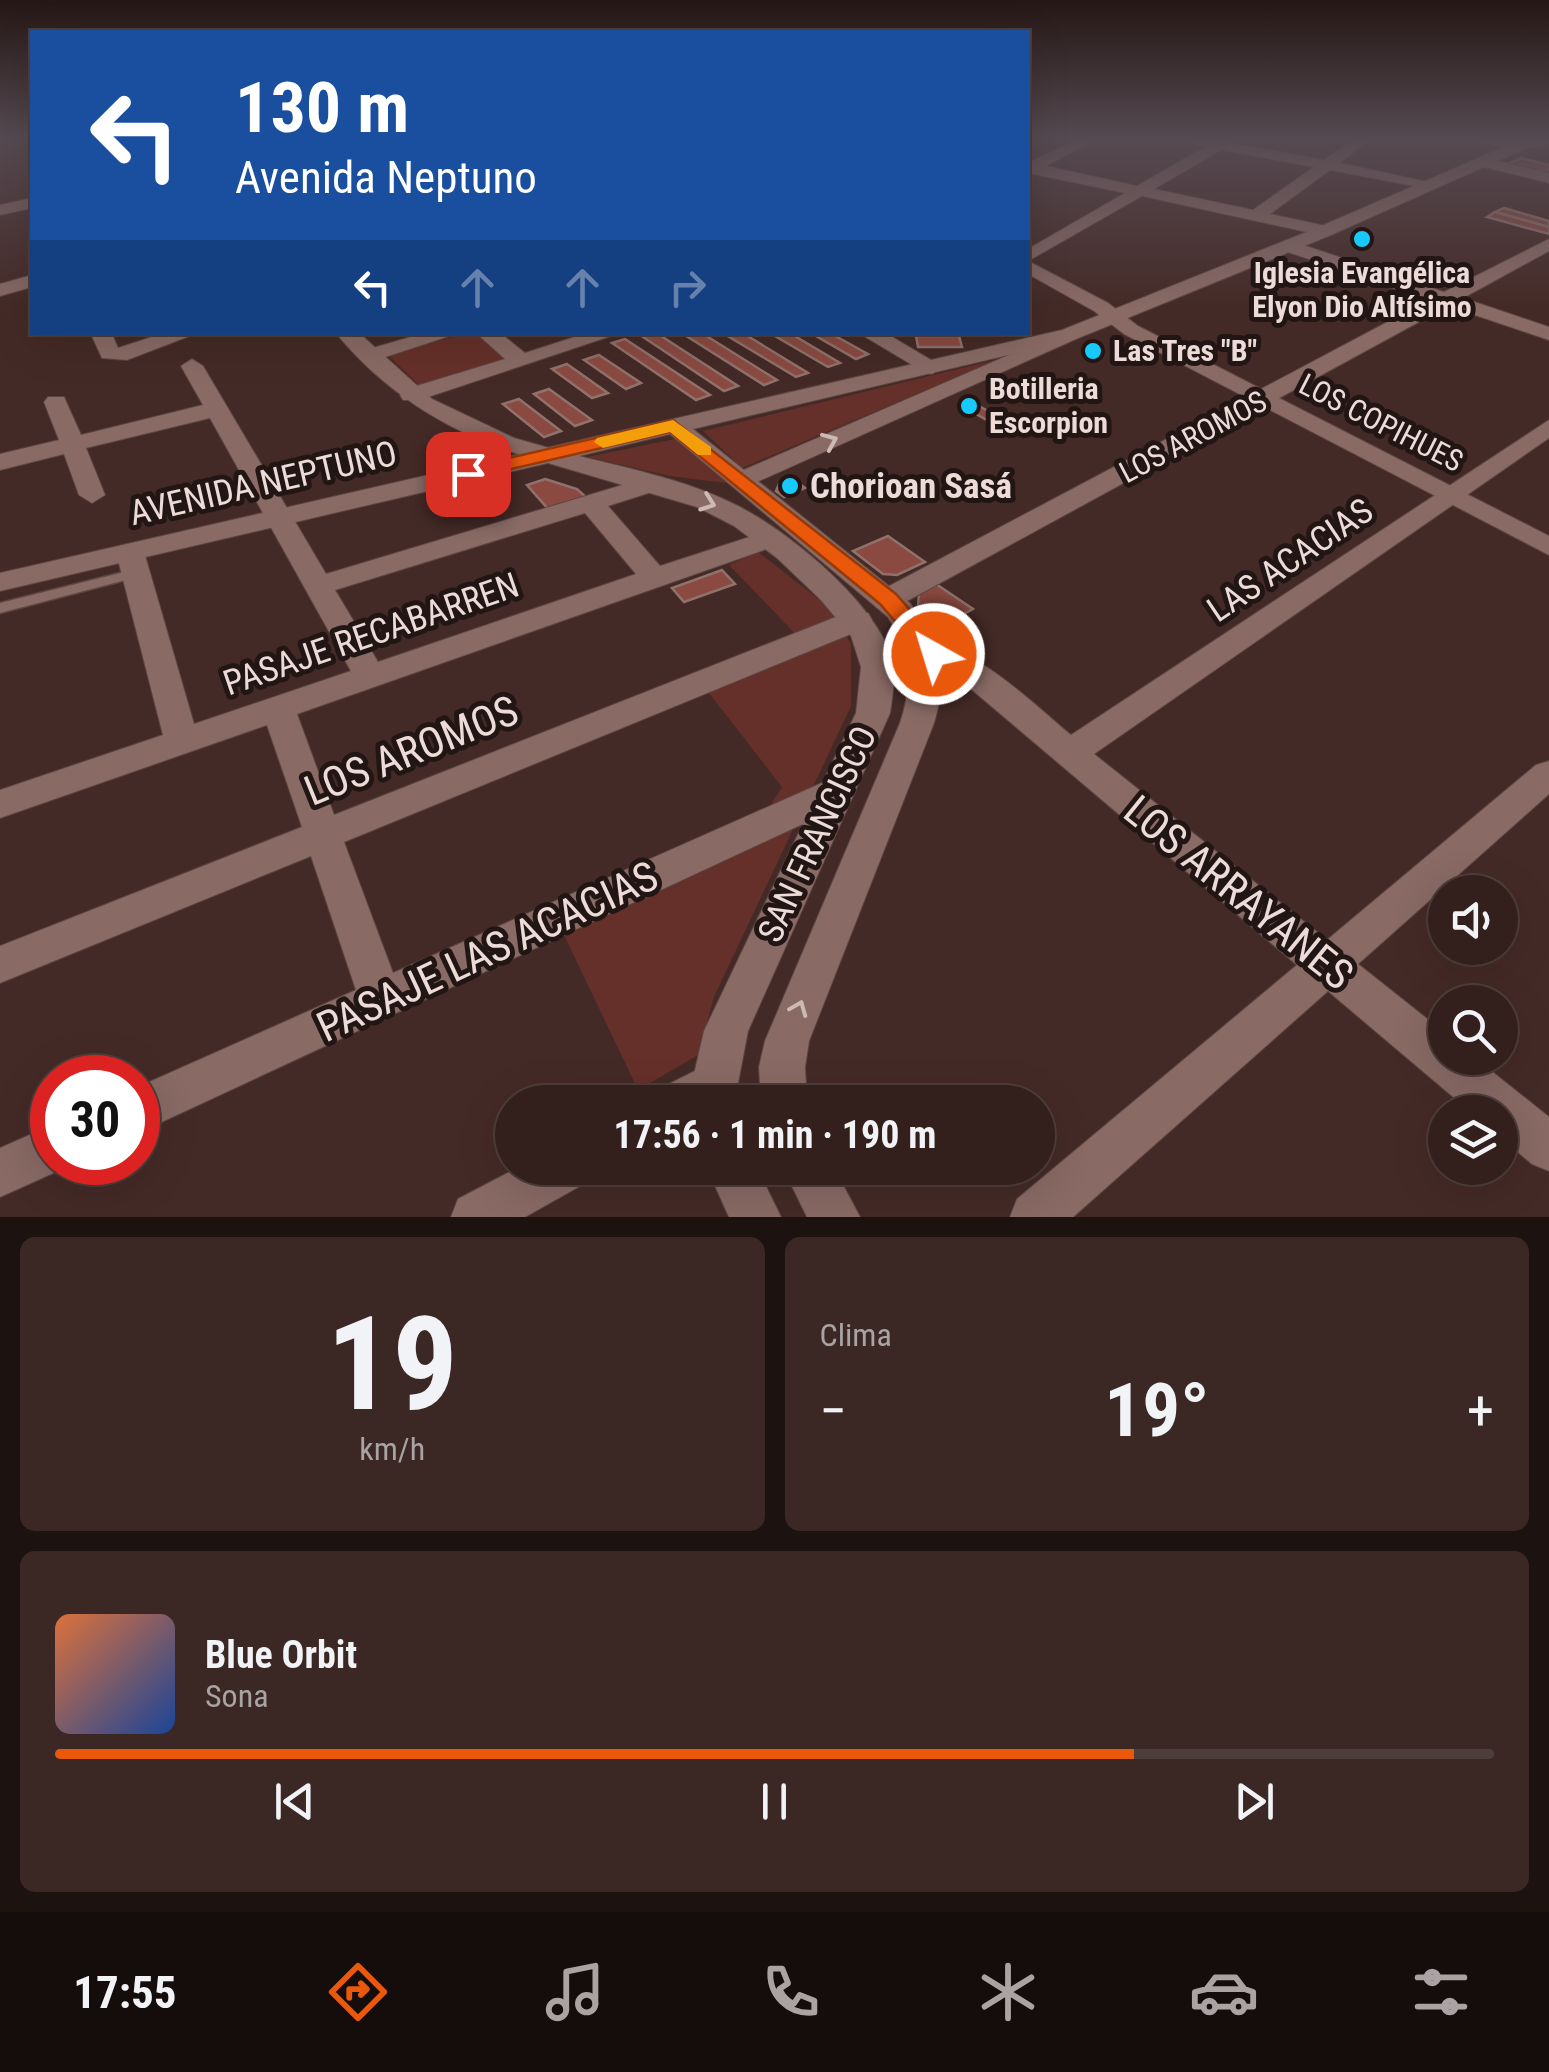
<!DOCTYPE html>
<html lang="es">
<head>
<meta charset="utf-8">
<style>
	:root { --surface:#33201c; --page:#3b2825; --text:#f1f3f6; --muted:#a9a3a3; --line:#4e3e3b; --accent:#ea580c }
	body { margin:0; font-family:"Roboto Condensed",sans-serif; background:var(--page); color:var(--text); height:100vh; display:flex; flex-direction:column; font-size:38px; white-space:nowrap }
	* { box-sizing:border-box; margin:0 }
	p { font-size:32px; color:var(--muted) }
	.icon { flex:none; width:55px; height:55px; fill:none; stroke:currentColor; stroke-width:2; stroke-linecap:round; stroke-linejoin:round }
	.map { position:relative; height:1217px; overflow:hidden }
	.sheet { display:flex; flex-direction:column; gap:20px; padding:20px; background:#1c120f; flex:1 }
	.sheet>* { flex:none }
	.top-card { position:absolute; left:30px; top:30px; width:1000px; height:305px; border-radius:0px; box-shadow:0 10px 40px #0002,0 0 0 2px var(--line); background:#1a4fa0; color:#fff; overflow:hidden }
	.fabs { position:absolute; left:1428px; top:875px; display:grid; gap:20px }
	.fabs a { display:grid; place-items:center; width:90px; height:90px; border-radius:50%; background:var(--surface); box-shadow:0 10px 40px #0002,0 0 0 2px var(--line); font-size:50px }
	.speed { position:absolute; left:30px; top:1055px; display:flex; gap:20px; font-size:50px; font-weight:700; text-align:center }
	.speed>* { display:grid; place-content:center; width:130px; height:130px; border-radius:50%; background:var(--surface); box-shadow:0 10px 40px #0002,0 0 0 2px var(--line); line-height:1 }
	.speed .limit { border:15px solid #d22; background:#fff; color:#111 }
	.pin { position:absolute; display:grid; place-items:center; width:85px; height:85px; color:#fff; margin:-42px; border-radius:20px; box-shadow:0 5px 15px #0006 }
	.me { position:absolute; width:110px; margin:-55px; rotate:321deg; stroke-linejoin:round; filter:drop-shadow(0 0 8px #0008) }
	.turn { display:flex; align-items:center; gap:35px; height:210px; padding:0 40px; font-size:45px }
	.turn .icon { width:130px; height:130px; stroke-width:2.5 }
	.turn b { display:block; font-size:70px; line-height:85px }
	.lanes { display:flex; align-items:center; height:95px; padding:0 40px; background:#0003; justify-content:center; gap:50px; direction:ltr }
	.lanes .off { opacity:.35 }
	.big { font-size:75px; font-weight:700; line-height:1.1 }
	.sheet .tile { flex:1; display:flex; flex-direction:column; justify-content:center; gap:15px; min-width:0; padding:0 35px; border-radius:15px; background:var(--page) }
	.sheet .dial { align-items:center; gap:0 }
	.dial b { font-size:130px; line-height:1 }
	.song { display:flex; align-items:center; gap:30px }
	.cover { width:120px; height:120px; border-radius:15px; background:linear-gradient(135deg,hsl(20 70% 55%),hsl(220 70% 35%)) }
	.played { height:10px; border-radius:5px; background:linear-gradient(90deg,var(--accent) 75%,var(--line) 75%) }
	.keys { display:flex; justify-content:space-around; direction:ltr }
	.heat { display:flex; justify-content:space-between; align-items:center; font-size:55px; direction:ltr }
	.sheet .tiles { flex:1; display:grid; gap:20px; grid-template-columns:1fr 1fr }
	.tile:last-child { grid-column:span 2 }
	.trip { position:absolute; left:495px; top:1085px; width:560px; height:100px; border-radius:50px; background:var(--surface); box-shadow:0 10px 40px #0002,0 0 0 2px var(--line); font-weight:700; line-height:100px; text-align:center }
	.menu { display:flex; height:160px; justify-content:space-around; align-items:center; background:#140d0b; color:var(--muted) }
	.menu .icon { width:70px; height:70px }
	.menu .on { color:var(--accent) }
	.menu b { font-size:45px; color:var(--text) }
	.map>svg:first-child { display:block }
	.green { fill:#653029 }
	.building { fill:#8a4a41; stroke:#90716c; stroke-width:2.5 }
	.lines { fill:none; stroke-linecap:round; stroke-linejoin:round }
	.service-casing { stroke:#5c4642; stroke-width:3 }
	.minor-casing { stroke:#5c4642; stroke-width:2 }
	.tertiary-casing { stroke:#5c4642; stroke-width:2 }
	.secondary-casing { stroke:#5c4642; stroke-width:2 }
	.service { fill:#896a65; fill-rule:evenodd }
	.minor { fill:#896a65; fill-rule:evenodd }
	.tertiary { fill:#896a65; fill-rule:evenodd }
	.secondary { fill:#896a65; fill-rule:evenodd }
	.oneway { stroke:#ceb9b5 }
	.route { fill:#ea580c; stroke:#983908; stroke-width:2.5 }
	.slow { fill:#f59e0b }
	.poi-dot { fill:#18cafc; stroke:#221614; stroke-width:4 }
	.labels { text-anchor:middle; stroke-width:10; stroke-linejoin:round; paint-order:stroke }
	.far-poi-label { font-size:30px; font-weight:bold; fill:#ecdbd7; stroke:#221614; text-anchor:start }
	.far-street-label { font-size:30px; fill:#ecdbd7; stroke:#221614 }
	.street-label { font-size:35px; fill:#ecdbd7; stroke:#221614 }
	.poi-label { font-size:35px; font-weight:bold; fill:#ecdbd7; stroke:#221614; text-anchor:start }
	.near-street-label { font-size:42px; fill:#ecdbd7; stroke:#221614 }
</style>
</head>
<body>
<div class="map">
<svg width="1549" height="1217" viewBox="0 0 1549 1217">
	<rect width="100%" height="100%" fill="#442a26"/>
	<g class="green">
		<polygon points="467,333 477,333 514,361 423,389 388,355"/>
		<polygon points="999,359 742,468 703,431"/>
		<polygon points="675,439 734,484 670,476 587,457"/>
		<polygon points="758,552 830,608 851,644 851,706 714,997 698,1055 638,1090 564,935 748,841 782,787 709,693 810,649 729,565"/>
	</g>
	<g class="building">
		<polygon points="1521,158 1549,165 1549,170 1539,172 1508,164"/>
		<polygon points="1504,208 1549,221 1549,227 1495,212"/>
		<polygon points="1495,212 1549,227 1549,234 1487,217"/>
		<polygon points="655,332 738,386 724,391 640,335"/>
		<polygon points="680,332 700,332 777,380 764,385"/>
		<polygon points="721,332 741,332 808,373 796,377"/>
		<polygon points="768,332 788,332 840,363 828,367"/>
		<polygon points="809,332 828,332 868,354 856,359"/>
		<polygon points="916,336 959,336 962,347 918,347"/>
		<polygon points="625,339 710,395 696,400 612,343"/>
		<polygon points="599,355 641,383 626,389 584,360"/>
		<polygon points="567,364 608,393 592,398 552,369"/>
		<polygon points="549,389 592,420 575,426 534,394"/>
		<polygon points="519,399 561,431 544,437 503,404"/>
		<polygon points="972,402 1004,420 994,424 962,406"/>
		<polygon points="545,479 577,489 586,497 549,510 527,485"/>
		<polygon points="793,479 805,488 784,497 776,491 779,484"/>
		<polygon points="888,536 925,562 897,575 883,574 853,551"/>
		<polygon points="722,570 735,584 684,602 672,588"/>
		<polygon points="936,584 973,609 944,625 918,606 919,593"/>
	</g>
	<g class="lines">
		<g class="service-casing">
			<polygon id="service" points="136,569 143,573 141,576 0,613 0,603"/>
		</g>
		<g class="minor-casing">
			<g id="minor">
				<path d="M 1081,138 L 1098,138 L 1046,166 L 1137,186 L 1205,147 L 1175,138 L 1224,138 L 1231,143 L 1324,160 L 1356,138 L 1372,138 L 1340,163 L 1437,184 L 1429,189 L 1330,170 L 1270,214 L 1331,227 L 1334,231 L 1325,236 L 1142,196 L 1028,261 L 1028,249 L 1125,193 L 1028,173 L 1028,163 ZM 1221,150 L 1314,167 L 1253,210 L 1154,189 Z"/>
				<polygon points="1462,138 1493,138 1525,146 1518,150"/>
				<polygon points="1481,157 1549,173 1549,183 1476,165 1476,159"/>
				<polygon points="32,198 32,208 0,215 0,205"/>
				<polygon points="1549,239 1549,251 1463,298 1549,327 1549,340 1448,306 898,606 878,606 873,599 878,592 1429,300 1282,250 1282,242 1294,242 1444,292"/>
				<polygon points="1069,329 1076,331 1079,335 1076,339 750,485 732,485 728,480 732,475"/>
				<polygon points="90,332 111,332 118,348 167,332 200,332 127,360 102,358"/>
				<polygon points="428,332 462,332 370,362 359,356 362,351"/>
				<polygon points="475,332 499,332 525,353 590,332 623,332 419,400 403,400 400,395 403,390 505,359"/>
				<polygon points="857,332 884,332 943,367 932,374 924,372"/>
				<path d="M 192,359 L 203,366 L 326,574 L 649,477 L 658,480 L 662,485 L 658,490 L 608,506 L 660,566 L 768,531 L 782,539 L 778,545 L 297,714 L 334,815 L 846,613 L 868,613 L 872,620 L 868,627 L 344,842 L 393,973 L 824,782 L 837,778 L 850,782 L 855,792 L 850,802 L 138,1133 L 138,1087 L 356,990 L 311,856 L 0,983 L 0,946 L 302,827 L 267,725 L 0,818 L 0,790 L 163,735 L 116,552 L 120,546 L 130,544 L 144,552 L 194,724 L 351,671 L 210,418 L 86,448 L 105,495 L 92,503 L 79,495 L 64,454 L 0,470 L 0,454 L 59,440 L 44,402 L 48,397 L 64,397 L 81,435 L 203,405 L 181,366 ZM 585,513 L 636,574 L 378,662 L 335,590 Z"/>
				<path d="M 1549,420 L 1549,438 L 1094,754 L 1327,940 L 1536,765 L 1549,761 L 1549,794 L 1358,964 L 1445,1033 L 1445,1058 L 1475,1058 L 1549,1117 L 1549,1171 L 1532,1164 L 1500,1137 L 1500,1112 L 1471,1112 L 1328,991 L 1073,1217 L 1010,1217 L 1017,1199 L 1297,965 L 958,678 L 911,659 L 906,652 L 911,645 C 962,631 1034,705 1071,735 Z"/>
				<polygon points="715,1061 731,1067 738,1083 731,1099 724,1102 658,1102 665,1086"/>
				<polygon points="52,1125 52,1162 70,1162 69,1166 0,1197 0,1148"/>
				<polygon points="517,1168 589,1168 582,1185 525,1217 451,1217 458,1199"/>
			</g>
		</g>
		<g class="tertiary-casing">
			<g id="tertiary">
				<polygon points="1028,261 1108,303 1138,326 1549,536 1549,555 1124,334 1094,311 1028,274"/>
				<polygon points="32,275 32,287 0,296 0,284"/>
				<path d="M 335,332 L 358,332 L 432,399 L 514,438 L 556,450 L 559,455 L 547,462 C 464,442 390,399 335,332 Z"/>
			</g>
		</g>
		<g class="secondary-casing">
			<g id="secondary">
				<path d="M 1549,138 L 1549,144 L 1522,150 L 1331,235 L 1076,339 L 693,429 L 910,603 C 938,644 949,673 934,723 L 809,1041 L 805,1067 L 807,1102 L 761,1102 L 759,1067 L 765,1041 L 900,723 C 913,685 910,651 888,617 L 670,434 L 579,456 C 631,469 686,480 734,504 C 786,529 868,597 890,652 C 897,671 893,693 890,713 L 748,1031 L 738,1083 L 739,1102 L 693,1102 L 692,1083 L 704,1031 L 856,713 L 861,667 L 851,636 L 821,600 L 777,558 L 734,526 L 697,507 L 548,463 L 0,591 L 0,573 L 1062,330 L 1319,227 L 1513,143 Z"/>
				<polygon points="707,1168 757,1168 781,1217 729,1217"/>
				<polygon points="783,1168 834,1168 860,1217 807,1217"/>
			</g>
		</g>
		<use href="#service" class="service"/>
		<use href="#minor" class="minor"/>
		<use href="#tertiary" class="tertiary"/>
		<use href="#secondary" class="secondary"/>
	</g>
	<defs><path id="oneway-chevron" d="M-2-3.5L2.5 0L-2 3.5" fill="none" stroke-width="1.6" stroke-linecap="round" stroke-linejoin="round" transform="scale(2.5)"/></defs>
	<g class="oneway">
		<use href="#oneway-chevron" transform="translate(830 441) rotate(-23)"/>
		<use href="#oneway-chevron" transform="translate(708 503) rotate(20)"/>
		<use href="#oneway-chevron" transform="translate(799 1008) rotate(-68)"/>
	</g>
	<linearGradient id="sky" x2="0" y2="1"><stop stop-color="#251715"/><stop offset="0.45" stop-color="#564a52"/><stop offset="1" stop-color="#564a52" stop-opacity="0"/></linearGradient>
	<rect width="1549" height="308" fill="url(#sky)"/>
	<polygon class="route" points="673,420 896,594 917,618 931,646 943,649 946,654 943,660 934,662 913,657 899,626 880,604 670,432 468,479 459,474 462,469"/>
	<polygon class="slow" points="673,420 711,447 711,455 698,455 670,432 603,448 594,442 597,438"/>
	<g class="poi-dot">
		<circle cx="1362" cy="239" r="10"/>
		<circle cx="1093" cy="351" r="10"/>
		<circle cx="969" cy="406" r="10"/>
		<circle cx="790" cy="486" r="10"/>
	</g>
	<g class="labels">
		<g class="far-poi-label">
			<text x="1362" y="283" text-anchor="middle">Iglesia Evangélica<tspan x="1362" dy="34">Elyon Dio Altísimo</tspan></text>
			<text x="1113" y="361">Las Tres "B"</text>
			<text x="989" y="399">Botilleria<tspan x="989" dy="34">Escorpion</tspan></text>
		</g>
		<g class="far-street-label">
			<text transform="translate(1381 423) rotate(27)" y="10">LOS COPIHUES</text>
			<text transform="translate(1193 437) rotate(-28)" y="10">LOS AROMOS</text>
		</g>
		<g class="street-label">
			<text transform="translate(263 483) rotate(-13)" y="12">AVENIDA NEPTUNO</text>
			<text transform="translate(1290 560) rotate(-34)" y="12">LAS ACACIAS</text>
			<text transform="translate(371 634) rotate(-19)" y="12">PASAJE RECABARREN</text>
			<text transform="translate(817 834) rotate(-65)" y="12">SAN FRANCISCO</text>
		</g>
		<g class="poi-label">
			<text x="810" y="498">Chorioan Sasá</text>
		</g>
		<g class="near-street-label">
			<text transform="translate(411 750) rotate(-22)" y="15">LOS AROMOS</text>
			<text transform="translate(1239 892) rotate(39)" y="15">LOS ARRAYANES</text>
			<text transform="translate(487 951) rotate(-25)" y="15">PASAJE LAS ACACIAS</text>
		</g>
	</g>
</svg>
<div class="fabs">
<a><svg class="icon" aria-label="sound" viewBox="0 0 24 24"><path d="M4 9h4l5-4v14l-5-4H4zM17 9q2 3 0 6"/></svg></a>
<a><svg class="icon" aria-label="search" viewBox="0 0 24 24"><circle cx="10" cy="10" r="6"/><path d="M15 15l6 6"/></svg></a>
<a><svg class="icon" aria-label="layers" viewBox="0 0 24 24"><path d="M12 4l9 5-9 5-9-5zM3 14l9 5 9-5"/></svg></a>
</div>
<div class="speed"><div class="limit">30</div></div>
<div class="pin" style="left:468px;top:474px;background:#d93025"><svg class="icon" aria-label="arrive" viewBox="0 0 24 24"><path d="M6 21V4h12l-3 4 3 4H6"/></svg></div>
<svg class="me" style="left:934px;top:654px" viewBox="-20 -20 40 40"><circle r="17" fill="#ea580c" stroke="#fff" stroke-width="3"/><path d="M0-11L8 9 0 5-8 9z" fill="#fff"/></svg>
<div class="trip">17:56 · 1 min · 190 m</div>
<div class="top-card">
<div class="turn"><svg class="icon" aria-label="left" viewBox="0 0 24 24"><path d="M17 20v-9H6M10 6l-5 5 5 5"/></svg><div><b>130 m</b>Avenida Neptuno</div></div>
<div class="lanes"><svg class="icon" aria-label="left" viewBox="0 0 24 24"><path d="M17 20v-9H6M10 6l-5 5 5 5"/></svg><svg class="icon off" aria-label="ahead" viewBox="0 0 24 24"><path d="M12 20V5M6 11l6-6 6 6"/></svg><svg class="icon off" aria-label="ahead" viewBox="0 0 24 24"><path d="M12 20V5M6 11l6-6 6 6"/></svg><svg class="icon off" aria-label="right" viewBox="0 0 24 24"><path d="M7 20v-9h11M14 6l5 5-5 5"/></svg></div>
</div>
</div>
<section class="sheet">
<div class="tiles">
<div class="tile dial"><b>19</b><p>km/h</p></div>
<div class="tile"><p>Clima</p>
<div class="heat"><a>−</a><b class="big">19°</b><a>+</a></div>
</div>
<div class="tile">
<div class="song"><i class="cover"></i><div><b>Blue Orbit</b><p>Sona</p></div></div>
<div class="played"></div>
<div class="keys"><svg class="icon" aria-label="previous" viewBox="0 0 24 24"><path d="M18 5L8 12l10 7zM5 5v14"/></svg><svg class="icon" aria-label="pause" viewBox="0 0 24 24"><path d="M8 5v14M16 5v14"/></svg><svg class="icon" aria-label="next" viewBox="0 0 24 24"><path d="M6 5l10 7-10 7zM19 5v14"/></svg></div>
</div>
</div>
</section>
<nav class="menu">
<b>17:55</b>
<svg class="icon on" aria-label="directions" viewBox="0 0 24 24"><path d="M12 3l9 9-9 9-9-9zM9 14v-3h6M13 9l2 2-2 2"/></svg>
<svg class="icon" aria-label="music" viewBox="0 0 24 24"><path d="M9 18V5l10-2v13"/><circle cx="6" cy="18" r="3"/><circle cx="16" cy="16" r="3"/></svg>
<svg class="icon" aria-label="phone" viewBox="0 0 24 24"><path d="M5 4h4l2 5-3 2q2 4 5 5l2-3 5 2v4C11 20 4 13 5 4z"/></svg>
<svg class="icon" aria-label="climate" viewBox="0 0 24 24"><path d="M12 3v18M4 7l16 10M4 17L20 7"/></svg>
<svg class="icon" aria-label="car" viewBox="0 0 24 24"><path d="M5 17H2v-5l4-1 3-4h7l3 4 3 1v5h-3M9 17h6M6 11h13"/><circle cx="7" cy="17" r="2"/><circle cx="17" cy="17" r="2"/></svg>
<svg class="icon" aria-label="filters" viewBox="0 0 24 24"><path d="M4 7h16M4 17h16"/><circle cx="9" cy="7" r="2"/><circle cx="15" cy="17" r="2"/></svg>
</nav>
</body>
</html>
